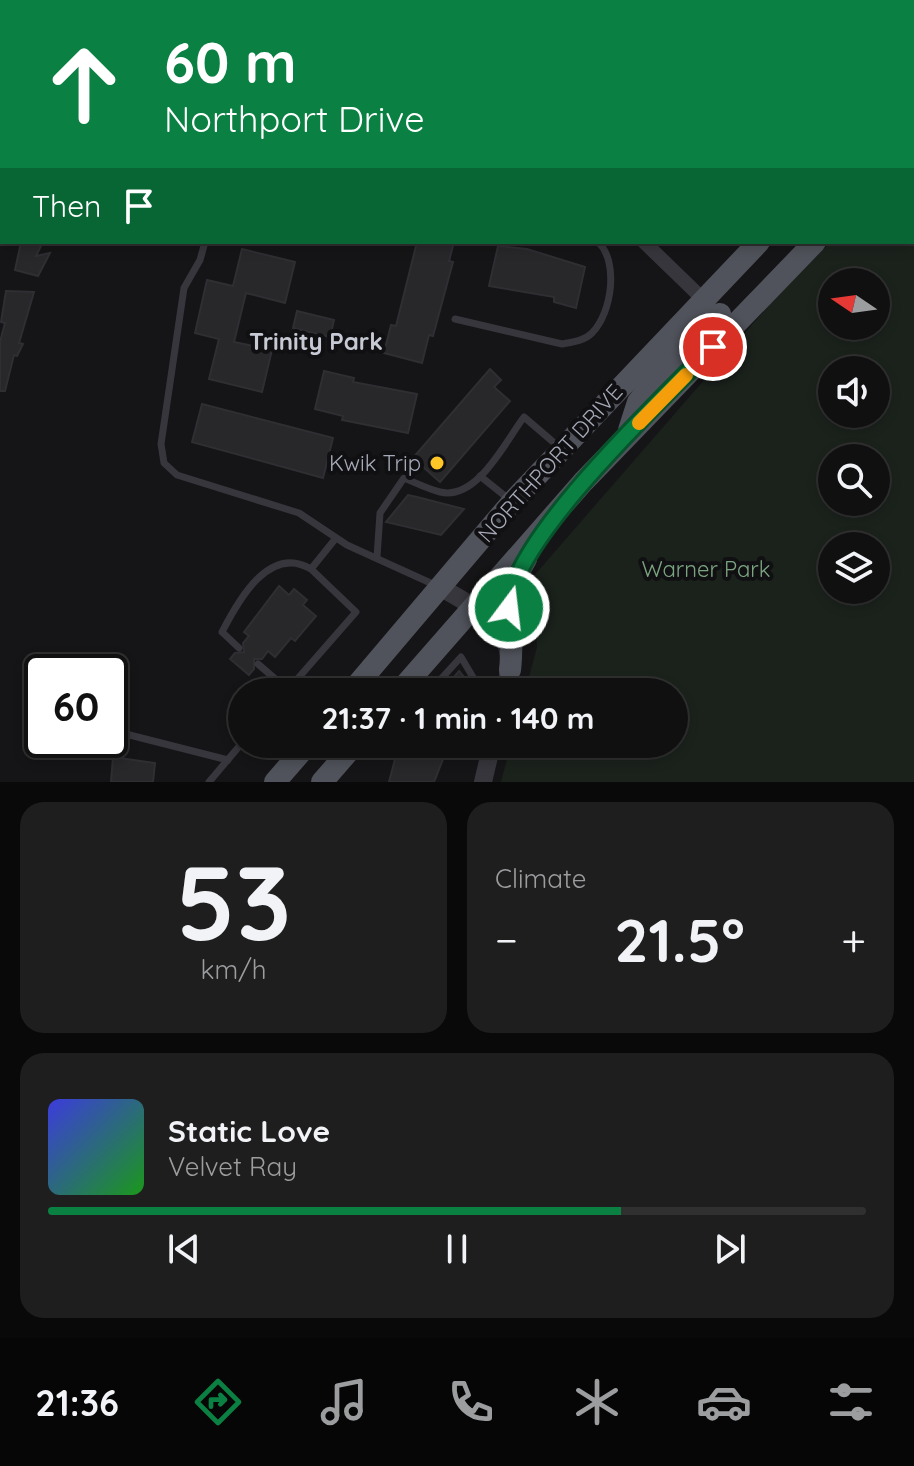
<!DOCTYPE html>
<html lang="en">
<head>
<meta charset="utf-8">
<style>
	:root { --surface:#101011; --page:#1e1e1f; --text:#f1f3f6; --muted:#9c9d9f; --line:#303031; --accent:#0b8043 }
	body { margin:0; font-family:Quicksand,sans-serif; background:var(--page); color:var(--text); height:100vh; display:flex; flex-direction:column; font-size:30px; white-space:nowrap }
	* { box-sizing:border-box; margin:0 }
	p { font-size:26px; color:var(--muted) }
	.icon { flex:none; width:44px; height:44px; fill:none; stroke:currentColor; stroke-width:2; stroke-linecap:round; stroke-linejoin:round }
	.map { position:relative; height:782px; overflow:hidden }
	.details { display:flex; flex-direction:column; gap:20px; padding:20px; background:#090909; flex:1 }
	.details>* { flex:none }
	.hud { position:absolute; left:0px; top:0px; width:914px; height:244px; box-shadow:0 4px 12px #0003,0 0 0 2px var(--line); background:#0b8043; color:#fff; overflow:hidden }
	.needle { width:52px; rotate:283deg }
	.controls { position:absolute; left:818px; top:268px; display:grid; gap:16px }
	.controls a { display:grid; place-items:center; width:72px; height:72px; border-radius:50%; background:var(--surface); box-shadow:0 4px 12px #0003,0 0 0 2px var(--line); font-size:40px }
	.speed { position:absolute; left:24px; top:654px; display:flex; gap:16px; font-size:40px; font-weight:700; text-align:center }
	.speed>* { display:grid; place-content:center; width:104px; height:104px; border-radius:50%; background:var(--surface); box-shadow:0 4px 12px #0003,0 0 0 2px var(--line); line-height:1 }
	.speed .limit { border:4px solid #111; border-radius:12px; background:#fff; color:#111 }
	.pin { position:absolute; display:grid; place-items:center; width:68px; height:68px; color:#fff; margin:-34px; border:4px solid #fff; border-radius:50%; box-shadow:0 2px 8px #0007 }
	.me { position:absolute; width:88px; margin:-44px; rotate:15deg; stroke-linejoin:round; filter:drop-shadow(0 0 6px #0008) }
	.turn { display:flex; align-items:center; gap:28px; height:168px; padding:0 32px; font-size:36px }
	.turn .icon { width:104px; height:104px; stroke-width:2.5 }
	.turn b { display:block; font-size:56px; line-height:68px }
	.then { display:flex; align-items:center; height:76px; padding:0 32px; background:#0003; gap:16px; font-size:30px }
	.big { font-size:60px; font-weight:800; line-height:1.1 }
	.details .widget { flex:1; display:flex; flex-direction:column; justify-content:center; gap:12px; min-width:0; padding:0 28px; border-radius:24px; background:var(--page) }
	.details .dial { align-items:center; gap:0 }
	.dial b { font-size:104px; line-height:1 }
	.song { display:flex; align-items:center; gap:24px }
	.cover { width:96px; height:96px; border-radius:12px; background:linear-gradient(135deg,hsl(240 70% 55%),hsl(120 70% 35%)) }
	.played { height:8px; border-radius:4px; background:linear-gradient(90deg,var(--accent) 70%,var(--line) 70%) }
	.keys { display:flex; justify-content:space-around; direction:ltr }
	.heat { display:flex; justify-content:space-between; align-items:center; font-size:44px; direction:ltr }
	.details .tiles { flex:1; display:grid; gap:20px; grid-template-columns:1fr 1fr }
	.widget:last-child { grid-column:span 2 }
	.trip { position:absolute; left:228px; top:678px; width:460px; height:80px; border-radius:40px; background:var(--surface); box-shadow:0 4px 12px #0003,0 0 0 2px var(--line); font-weight:800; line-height:80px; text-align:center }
	.menu { display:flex; height:128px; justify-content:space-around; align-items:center; background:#060607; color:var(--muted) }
	.menu .icon { width:56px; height:56px }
	.menu .active { color:var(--accent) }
	.menu b { font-size:36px; color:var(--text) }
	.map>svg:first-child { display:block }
	.green { fill:#1b221c; fill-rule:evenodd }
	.building { fill:#28282b; stroke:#2f2f33; stroke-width:2 }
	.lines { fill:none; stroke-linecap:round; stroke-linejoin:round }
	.service { stroke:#36363c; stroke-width:7 }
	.minor { stroke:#36363c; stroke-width:14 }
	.tertiary { stroke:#36363c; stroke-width:18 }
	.primary { stroke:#51535c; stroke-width:22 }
	.route-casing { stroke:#07532c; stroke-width:20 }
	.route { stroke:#0b8043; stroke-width:14 }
	.slow { stroke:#f59e0b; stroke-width:14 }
	.poi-dot { fill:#fec626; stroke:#101012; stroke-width:3 }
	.labels { text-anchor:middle; stroke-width:8; stroke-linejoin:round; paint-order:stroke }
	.poi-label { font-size:22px; fill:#a6aab8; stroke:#101012; text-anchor:end }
	.street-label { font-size:22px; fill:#a6aab8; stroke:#101012 }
	.park-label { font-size:22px; fill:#7ba581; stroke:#101012 }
	.neighbourhood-label { font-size:24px; font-weight:bold; fill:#c7cad4; stroke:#101012 }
</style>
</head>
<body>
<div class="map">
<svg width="914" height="782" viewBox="0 0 914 782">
	<rect width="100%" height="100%" fill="#151517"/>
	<path class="green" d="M 914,159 L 914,782 L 501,782 L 511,744 L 674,744 L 674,692 L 525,692 L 537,647 L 532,578 L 783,289 L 831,242 L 912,242 ZM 832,282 L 876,282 L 876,326 L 832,326 ZM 832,370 L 876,370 L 876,414 L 832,414 ZM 832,458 L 876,458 L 876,502 L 832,502 ZM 832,546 L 876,546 L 876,590 L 832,590 Z"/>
	<g class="building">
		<polygon points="21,242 42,244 36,256 50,253 38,276 15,270"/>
		<polygon points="417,242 454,242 449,261 453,262 433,336 429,335 422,363 384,353 391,325 396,326"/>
		<polygon points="498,246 527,249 585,267 576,308 554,302 554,297 489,286"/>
		<polygon points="242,249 295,262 285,303 246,293 234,342 272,350 262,392 209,379 219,339 195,333 207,280 233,286"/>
		<polygon points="6,291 34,292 19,343 23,344 17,356 14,355 5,391 0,391 0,342 5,323 1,322"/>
		<polygon points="297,311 334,320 330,337 293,328"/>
		<polygon points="490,369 501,380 494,387 510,401 440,482 413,458"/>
		<polygon points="324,371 354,378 353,382 417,394 408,433 342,420 343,416 315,409"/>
		<polygon points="202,404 333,438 323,478 192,442"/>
		<polygon points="408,495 417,497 464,509 441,535 386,522"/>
		<polygon points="279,586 289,595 294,589 307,600 303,605 316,616 295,641 291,638 275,657 268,651 262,659 254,659 254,669 249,675 230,659 235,653 244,652 243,643 249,636 244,632"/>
		<polygon points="459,671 469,683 461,692 441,692"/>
		<polygon points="399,744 449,744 434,782 389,782"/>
		<polygon points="113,757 155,763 153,782 111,782"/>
	</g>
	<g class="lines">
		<g class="service">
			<polyline points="794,2 796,0"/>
			<polyline points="205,242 200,260 184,288 161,444 164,463 177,475 299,513 347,545 435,585"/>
			<path d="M 455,319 L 562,344 C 573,342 584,341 592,333 C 612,313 619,261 598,242"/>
			<polyline points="480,476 510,500"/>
			<path d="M 377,557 L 380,513 L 404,478 C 416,483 428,489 440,492 C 477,501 505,442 524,417 L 559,447"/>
			<path d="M 239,648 L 222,632 C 238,601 269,544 311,569"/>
			<polyline points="258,664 288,690"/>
			<polyline points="286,692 356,612 311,569 336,538"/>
			<polyline points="429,692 461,657 477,684 473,692"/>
			<polyline points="110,730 228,760"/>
			<polyline points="209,782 242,743"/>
		</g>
		<g class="minor">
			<polyline points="187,0 195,2"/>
			<polyline points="45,2 46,0"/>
			<polyline points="327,2 328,0"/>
			<polyline points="678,2 679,0"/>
			<polyline points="0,183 2,175"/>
			<polyline points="644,242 709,305"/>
		</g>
		<g class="tertiary">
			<path d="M 440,587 C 490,616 520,628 505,692"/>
			<polyline points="483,782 492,744"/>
		</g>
		<g class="primary">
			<polyline points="912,87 914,85"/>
			<polyline points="912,144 914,142"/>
			<polyline points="629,430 638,402 647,390 720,314"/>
			<path d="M 510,670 C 515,630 503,595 526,559"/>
			<polyline points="351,692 512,502 759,242"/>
			<polyline points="399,692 583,482 815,242"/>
			<polyline points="275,782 308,744"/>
			<polyline points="322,782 355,744"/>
		</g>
	</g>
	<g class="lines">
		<g class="route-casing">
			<path id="route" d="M 509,608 C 509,542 664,397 713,347"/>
		</g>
		<use href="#route" class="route"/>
		<polyline class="slow" points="639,423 686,375"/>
	</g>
	<circle class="poi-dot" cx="437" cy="463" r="8"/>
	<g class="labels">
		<g class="poi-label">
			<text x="421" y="471">Kwik Trip</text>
		</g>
		<g class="street-label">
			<text transform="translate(550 463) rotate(-48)" y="8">NORTHPORT DRIVE</text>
		</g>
		<g class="park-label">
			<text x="706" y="577">Warner Park</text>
		</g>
		<g class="neighbourhood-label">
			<text x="316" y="350">Trinity Park</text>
		</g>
	</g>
</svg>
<div class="controls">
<a><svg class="needle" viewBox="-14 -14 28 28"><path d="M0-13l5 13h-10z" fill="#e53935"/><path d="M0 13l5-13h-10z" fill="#9c9d9f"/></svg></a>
<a><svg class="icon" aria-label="sound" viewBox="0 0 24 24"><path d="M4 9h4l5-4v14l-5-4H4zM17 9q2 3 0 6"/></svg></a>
<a><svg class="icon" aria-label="search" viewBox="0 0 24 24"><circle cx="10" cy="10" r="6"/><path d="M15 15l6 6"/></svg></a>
<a><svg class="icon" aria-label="layers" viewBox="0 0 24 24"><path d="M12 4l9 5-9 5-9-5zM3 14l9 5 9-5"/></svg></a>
</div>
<div class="speed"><div class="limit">60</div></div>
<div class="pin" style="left:713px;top:347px;background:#d93025"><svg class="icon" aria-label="arrive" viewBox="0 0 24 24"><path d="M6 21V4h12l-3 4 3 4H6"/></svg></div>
<svg class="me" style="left:509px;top:608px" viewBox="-20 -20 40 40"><circle r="17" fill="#0b8043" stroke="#fff" stroke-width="3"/><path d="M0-11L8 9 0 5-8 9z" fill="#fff"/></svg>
<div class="trip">21:37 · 1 min · 140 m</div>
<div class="hud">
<div class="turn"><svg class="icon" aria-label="ahead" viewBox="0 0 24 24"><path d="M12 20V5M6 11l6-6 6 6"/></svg><div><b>60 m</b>Northport Drive</div></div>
<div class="then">Then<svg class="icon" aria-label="arrive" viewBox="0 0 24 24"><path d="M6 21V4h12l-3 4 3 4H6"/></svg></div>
</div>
</div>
<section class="details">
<div class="tiles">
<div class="widget dial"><b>53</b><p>km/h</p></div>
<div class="widget"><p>Climate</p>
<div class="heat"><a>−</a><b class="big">21.5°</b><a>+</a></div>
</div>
<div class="widget">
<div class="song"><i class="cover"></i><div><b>Static Love</b><p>Velvet Ray</p></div></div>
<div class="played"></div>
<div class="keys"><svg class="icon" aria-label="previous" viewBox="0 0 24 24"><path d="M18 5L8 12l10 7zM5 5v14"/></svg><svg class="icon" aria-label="pause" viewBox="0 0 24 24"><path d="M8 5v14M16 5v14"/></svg><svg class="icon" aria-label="next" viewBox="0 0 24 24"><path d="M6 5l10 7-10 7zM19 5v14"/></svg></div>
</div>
</div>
</section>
<nav class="menu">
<b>21:36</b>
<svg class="icon active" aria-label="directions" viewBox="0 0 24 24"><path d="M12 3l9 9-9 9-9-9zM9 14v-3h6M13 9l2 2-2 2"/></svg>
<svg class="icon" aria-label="music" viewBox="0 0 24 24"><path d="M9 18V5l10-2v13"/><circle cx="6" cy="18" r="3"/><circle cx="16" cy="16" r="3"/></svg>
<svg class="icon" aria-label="phone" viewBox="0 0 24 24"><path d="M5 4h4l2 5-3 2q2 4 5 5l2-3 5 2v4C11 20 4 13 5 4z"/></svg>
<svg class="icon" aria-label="climate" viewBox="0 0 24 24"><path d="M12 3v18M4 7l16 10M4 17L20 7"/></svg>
<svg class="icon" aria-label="car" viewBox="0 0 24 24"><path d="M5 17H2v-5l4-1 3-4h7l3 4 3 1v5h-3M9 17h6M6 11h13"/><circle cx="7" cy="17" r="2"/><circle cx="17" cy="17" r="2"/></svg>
<svg class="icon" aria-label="filters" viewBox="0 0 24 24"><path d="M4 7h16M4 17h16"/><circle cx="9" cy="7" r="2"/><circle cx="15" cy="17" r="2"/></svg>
</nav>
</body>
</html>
